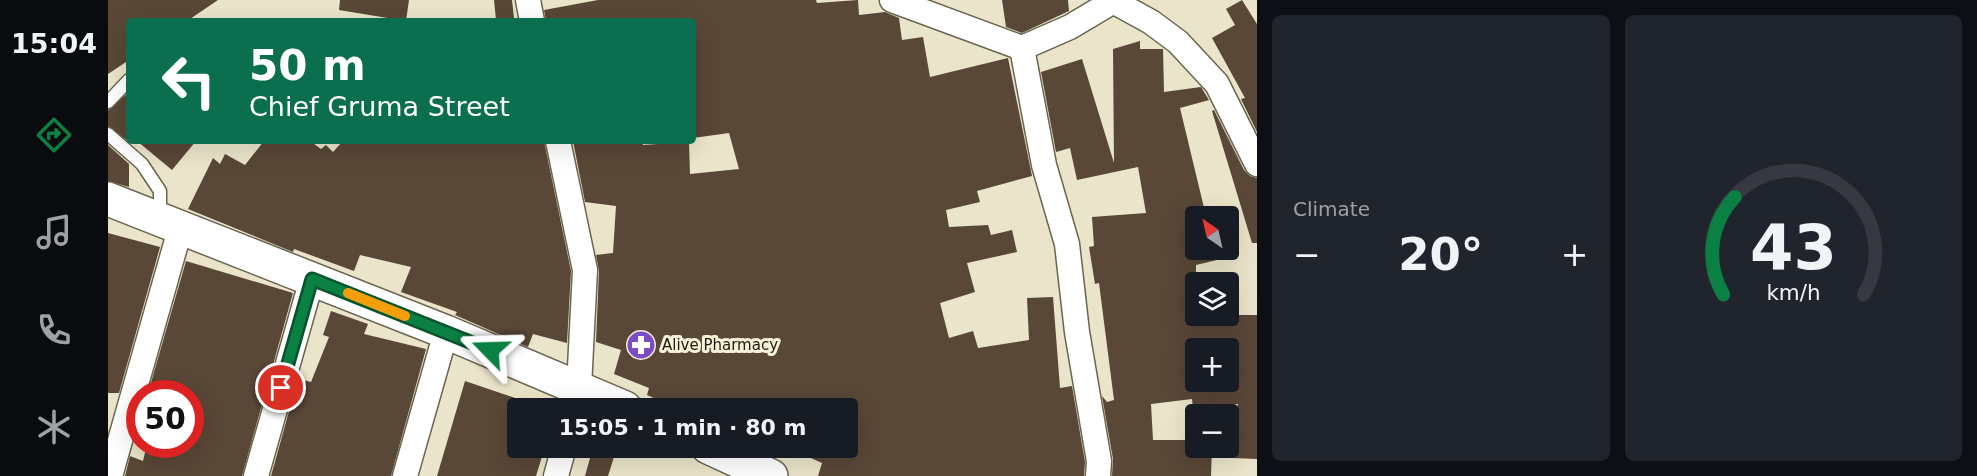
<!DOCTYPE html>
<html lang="en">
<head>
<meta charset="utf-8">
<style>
	:root { --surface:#171b24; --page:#20242c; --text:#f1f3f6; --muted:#9ea1a6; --line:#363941; --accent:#0b8043 }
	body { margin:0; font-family:"DejaVu Sans",sans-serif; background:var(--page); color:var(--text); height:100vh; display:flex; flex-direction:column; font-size:22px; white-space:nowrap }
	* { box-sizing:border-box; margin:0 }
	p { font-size:20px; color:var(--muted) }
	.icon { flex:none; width:33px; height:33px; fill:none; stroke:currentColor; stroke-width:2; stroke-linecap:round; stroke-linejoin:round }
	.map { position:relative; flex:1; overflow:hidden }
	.sheet { display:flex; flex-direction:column; gap:15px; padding:15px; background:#0d0f14; width:720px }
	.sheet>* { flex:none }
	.top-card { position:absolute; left:18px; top:18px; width:570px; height:126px; border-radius:6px; box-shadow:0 6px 24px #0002; background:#0b6e4f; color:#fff; overflow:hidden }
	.needle { width:39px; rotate:326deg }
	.controls { position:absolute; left:1077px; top:206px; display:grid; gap:12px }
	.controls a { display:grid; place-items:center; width:54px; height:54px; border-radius:6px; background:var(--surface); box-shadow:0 6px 24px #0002; font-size:30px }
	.speed { position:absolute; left:18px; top:380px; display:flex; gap:12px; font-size:30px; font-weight:700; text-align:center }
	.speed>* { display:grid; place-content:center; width:78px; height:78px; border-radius:50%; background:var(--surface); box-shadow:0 6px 24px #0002; line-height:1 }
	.speed .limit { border:9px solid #d22; background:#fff; color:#111 }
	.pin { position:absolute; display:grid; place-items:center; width:51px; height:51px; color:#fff; margin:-26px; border:3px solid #fff; border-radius:50%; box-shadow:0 2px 6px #0007 }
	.me { position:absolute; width:66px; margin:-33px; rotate:292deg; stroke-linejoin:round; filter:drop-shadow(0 0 4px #0008) }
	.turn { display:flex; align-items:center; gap:21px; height:126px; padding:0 24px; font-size:27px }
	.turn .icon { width:78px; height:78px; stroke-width:2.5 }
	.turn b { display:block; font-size:42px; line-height:51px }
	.big { font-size:45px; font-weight:700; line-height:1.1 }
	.sheet .tile { flex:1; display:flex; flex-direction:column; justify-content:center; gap:9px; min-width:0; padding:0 21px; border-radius:9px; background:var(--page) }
	.sheet .dial { align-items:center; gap:0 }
	.dial svg { height:156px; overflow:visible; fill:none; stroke:var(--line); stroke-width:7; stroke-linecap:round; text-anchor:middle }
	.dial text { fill:var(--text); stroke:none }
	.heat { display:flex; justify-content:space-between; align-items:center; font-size:33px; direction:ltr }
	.sheet .tiles { flex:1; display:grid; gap:15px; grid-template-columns:repeat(2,1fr) }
	.trip { position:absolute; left:399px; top:398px; width:351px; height:60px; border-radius:6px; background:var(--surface); box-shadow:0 6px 24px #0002; font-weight:700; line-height:60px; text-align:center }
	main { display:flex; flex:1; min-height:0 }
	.menu { display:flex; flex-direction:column; width:108px; justify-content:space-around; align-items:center; background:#090b0e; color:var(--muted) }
	.menu .icon { width:42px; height:42px }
	.menu .on { color:var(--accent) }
	.menu b { font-size:27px; color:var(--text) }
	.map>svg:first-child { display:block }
	.building { fill:#594737; fill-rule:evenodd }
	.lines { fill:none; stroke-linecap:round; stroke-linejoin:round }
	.lane-casing { stroke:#6a654e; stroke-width:15 }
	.street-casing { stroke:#6a654e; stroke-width:27 }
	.secondary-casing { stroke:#6a654e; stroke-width:36 }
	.lane { stroke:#fff; stroke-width:12 }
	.street { stroke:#fff; stroke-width:24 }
	.secondary { stroke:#fff; stroke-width:33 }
	.route-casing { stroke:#07532c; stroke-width:15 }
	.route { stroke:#0b8043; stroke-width:10 }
	.slow { stroke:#f59e0b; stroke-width:10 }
	.labels { text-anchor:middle; stroke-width:6; stroke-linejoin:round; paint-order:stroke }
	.poi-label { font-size:15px; fill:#1c1a11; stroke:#f7f1d7; text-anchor:start }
</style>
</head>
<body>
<main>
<nav class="menu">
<b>15:04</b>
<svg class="icon on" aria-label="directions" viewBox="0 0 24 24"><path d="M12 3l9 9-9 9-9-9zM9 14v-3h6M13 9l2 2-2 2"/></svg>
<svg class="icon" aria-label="music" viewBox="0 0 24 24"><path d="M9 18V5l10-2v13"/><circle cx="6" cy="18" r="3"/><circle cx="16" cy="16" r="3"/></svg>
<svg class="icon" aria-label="phone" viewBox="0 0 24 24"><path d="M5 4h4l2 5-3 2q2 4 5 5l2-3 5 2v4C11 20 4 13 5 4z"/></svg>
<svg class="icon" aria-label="climate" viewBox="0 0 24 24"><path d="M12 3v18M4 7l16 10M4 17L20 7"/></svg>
</nav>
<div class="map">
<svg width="1149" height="476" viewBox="0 0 1149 476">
	<rect width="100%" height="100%" fill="#eae4ca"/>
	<g class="building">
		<polygon points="0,0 110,0 79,21 21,21 21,60 0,74"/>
		<polygon points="232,0 301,0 298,21 231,10"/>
		<polygon points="386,0 404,0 406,18 388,20"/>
		<polygon points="490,0 708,0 709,3 750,0 751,15 777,12 791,18 794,40 815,37 822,77 900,58 924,176 869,191 872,202 838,210 841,227 880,225 883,235 904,230 909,252 859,263 867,292 832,303 841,338 865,331 870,348 921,340 919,298 945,297 952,388 964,386 977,462 976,476 710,476 714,463 678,447 740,447 740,408 568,408 539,395 541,388 506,374 513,350 488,342 491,271 488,255 505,253 508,206 477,202 465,141 534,141 535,145 581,142 582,174 631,169 621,133 585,138 585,21 438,21 436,10"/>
		<polygon points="894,0 960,0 961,11 914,33 898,27"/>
		<polygon points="1134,0 1149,24 1149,132 1133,99 1137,98 1104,38 1127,25 1118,9"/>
		<path d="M 1032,41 L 1032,49 L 1055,49 L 1056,92 L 1093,87 L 1101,100 L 1072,108 L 1098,216 L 1088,216 L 1088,249 L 1107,249 L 1109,260 L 1088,265 L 1088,315 L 1149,315 L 1149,459 L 1124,458 L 1130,404 L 1085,409 L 1084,399 L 1043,404 L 1045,440 L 1088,440 L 1088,447 L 1104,447 L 1103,476 L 1004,476 L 1005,459 L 994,396 L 999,402 L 1006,400 L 991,283 L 987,284 L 981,247 L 986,246 L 984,217 L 1038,213 L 1030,167 L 969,180 L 962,148 L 948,152 L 933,72 L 974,59 L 1006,163 L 1005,49 ZM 1088,348 L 1120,348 L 1120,381 L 1088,381 Z"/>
		<polygon points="21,92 21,142 0,126 0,110"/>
		<polygon points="1106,110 1136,170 1142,176 1149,178 1149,243 1144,243 1104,111"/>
		<polygon points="29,141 88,141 64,170"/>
		<polygon points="156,141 202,141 213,149 218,145 225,152 235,141 436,141 463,271 459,343 425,334 420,347 347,315 349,312 293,292 303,267 252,255 246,271 186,249 185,252 80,209 105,158 112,164 117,154 137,165"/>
		<polygon points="0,145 21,164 21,187 0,181"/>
		<polygon points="0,233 52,247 11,393 0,393"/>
		<polygon points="78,261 185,293 134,476 17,476 22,456 35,461 39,444 82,444 82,393 40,393"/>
		<polygon points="223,311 260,324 256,334 318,349 283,476 163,476 190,379 203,382 221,337 215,335"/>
		<polygon points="357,381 410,399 410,447 437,447 428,476 329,476"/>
		<polygon points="484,451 506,457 500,476 477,476"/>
	</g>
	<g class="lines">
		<g class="lane-casing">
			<g id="lane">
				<polyline points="0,102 21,80"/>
				<polyline points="0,134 34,164 52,191 52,217"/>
			</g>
		</g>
		<g class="street-casing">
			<g id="street">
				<polyline points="420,0 424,21"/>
				<polyline points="784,0 914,48"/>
				<polyline points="1003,0 1043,22 1070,42 1109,84 1149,164"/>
				<polyline points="450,141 477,270 471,387 466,408"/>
				<polyline points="2,476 73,226"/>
				<polyline points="148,476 204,279"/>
				<polyline points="297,476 338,332"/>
				<polyline points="448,476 456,447"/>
				<polyline points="990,476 991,461 969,332 959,244 936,165 914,48 962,27 1004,2"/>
			</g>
		</g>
		<g class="secondary-casing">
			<g id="secondary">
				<polyline points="0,199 338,332 517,408"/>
				<polyline points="600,447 663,476"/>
			</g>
		</g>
		<use href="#lane" class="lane"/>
		<use href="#street" class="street"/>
		<use href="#secondary" class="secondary"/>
	</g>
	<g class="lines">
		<g class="route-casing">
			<polyline id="route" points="173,388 204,279 382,350"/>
		</g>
		<use href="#route" class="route"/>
		<polyline class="slow" points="240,293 297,316"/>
	</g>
	<defs>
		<g id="pharmacy-disc" transform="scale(1.5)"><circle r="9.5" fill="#7b4cc4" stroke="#f7f1d7"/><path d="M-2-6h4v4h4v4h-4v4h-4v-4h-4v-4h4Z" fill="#fff"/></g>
	</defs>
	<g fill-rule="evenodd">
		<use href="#pharmacy-disc" x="533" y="345"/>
	</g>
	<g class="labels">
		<g class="poi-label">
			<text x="554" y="350">Alive Pharmacy</text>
		</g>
	</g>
</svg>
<div class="controls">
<a><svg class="needle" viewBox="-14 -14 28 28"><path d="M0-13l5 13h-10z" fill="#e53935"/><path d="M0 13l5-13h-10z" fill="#9ea1a6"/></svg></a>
<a><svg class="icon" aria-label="layers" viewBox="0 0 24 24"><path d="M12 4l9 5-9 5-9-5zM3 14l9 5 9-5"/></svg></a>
<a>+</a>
<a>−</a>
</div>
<div class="speed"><div class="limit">50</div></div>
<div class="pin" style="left:173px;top:388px;background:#d93025"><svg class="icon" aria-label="arrive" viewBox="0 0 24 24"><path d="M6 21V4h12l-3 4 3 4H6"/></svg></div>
<svg class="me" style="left:382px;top:350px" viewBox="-20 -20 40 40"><path d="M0-17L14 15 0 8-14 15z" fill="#0b8043" stroke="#fff" stroke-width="4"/></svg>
<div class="trip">15:05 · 1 min · 80 m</div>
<div class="top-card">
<div class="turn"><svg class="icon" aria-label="left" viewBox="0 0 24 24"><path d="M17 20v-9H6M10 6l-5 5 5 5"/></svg><div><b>50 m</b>Chief Gruma Street</div></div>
</div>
</div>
<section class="sheet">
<div class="tiles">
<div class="tile"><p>Climate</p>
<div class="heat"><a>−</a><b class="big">20°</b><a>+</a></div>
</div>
<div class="tile dial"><svg viewBox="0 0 100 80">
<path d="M14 69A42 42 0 1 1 86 69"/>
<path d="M14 69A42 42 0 0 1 20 19" stroke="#0b8043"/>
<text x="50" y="56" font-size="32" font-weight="700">43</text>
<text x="50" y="72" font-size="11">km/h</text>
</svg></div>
</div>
</section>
</main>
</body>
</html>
